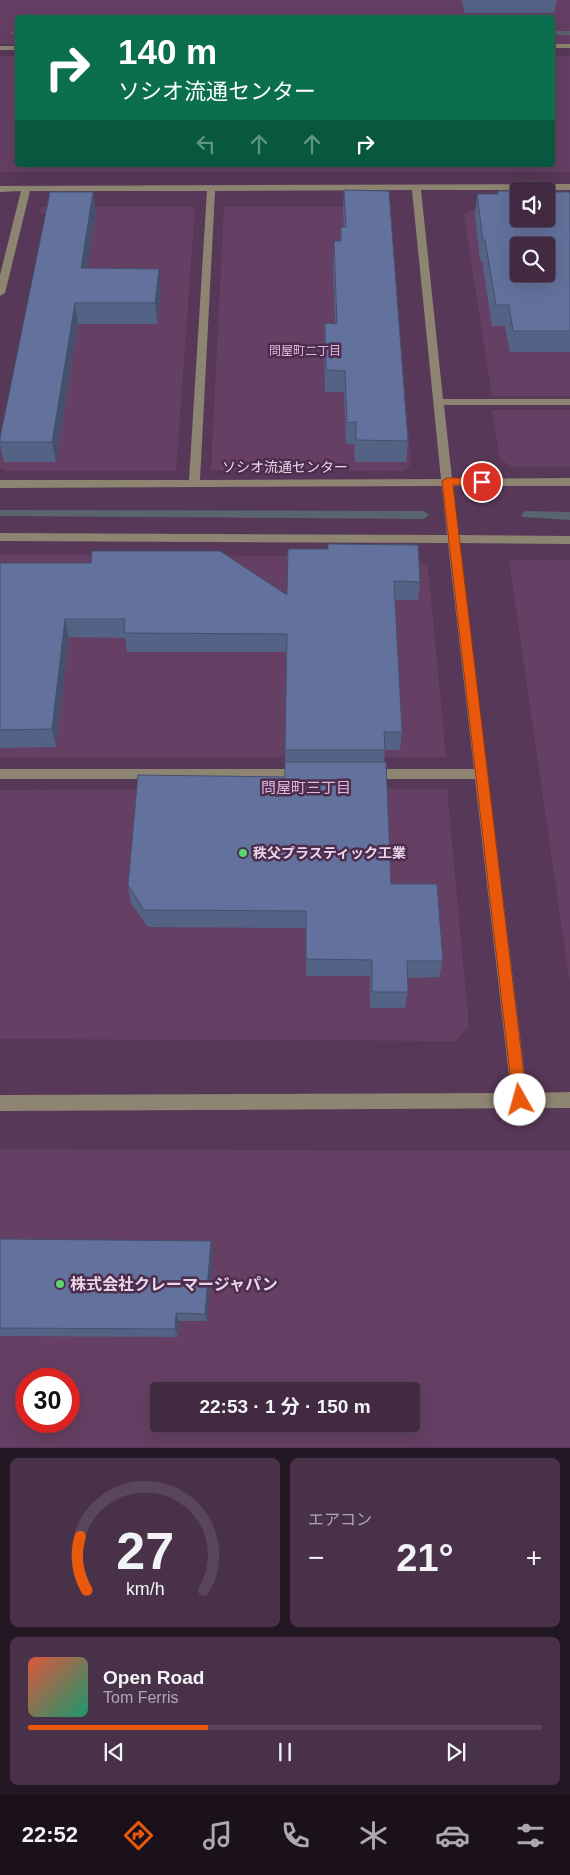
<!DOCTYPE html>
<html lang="ja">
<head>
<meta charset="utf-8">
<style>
	:root { --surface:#422a42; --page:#493249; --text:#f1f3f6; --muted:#aea7b2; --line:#5a465b; --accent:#ea580c }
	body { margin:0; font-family:Helvetica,"Noto Sans JP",sans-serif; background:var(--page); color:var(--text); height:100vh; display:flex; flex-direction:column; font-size:19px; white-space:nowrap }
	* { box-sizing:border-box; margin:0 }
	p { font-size:16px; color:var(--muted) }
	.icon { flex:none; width:28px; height:28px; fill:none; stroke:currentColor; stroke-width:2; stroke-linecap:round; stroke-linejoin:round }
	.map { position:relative; height:1448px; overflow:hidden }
	.side { display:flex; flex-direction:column; gap:10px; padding:10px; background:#241724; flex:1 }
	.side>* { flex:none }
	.hud { position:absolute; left:15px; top:15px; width:540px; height:152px; border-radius:5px; box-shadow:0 5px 20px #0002,0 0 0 1px var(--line); background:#0b6e4f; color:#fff; overflow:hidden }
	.tools { position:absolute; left:510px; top:182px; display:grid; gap:10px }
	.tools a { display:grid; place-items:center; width:45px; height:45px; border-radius:5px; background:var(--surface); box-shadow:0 5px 20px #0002,0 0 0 1px var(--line); font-size:25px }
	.speed { position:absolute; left:15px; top:1368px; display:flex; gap:10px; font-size:25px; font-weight:700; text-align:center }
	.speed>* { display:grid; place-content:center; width:65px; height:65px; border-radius:50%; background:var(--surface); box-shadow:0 5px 20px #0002,0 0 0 1px var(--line); line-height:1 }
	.speed .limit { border:8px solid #d22; background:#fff; color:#111 }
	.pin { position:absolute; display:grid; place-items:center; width:42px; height:42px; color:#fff; margin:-21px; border:2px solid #fff; border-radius:50%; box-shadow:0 1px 5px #0007 }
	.me { position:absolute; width:55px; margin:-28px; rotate:353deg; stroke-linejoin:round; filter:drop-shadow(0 0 4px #0008) }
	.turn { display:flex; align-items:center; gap:18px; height:105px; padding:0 20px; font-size:22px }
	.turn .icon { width:65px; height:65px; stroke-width:2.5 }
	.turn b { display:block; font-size:35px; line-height:42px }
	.lanes { display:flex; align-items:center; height:48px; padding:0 20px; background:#0003; justify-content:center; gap:25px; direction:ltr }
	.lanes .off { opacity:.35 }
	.big { font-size:38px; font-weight:700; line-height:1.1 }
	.side .tile { flex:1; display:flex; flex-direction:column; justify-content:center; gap:8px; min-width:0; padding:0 18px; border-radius:8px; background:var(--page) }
	.side .dial { align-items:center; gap:0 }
	.dial svg { height:130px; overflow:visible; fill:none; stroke:var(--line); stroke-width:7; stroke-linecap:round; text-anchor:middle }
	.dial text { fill:var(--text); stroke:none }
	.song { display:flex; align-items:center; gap:15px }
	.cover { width:60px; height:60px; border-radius:8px; background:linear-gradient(135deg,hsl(10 70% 55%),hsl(160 70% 35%)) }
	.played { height:5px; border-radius:2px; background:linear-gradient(90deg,var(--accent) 35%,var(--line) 35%) }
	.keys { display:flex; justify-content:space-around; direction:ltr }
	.heat { display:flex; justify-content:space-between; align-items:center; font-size:28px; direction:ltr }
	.side .tiles { flex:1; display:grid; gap:10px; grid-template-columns:1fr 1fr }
	.tile:last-child { grid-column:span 2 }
	.trip { position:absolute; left:150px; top:1382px; width:270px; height:50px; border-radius:5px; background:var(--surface); box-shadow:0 5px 20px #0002,0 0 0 1px var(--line); font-weight:700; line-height:50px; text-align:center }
	.tab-bar { display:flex; height:80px; justify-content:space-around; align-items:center; background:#1a111a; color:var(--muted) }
	.tab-bar .icon { width:35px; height:35px }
	.tab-bar .current { color:var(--accent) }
	.tab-bar b { font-size:22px; color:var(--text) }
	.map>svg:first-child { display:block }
	.built { fill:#653f64; fill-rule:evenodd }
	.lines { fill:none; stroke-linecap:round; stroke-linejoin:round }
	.stream { fill:#58656e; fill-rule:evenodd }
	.minor { fill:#8d8571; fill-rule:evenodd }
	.wall { fill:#546286 }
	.shaded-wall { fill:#45506d }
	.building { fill:#62729c; stroke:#45506d; fill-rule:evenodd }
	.route { fill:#ea580c; stroke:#983908 }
	.poi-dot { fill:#59d56f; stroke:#4d2d4d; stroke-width:2 }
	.labels { text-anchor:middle; stroke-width:5; stroke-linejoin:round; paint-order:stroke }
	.far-neighbourhood-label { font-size:12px; fill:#e0b8de; stroke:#4d2d4d }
	.street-label { font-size:14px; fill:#ead6e9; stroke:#4d2d4d }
	.poi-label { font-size:14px; font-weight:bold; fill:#ead6e9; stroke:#4d2d4d; text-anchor:start }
	.neighbourhood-label { font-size:15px; fill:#e0b8de; stroke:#4d2d4d }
	.near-poi-label { font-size:16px; font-weight:bold; fill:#ead6e9; stroke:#4d2d4d; text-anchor:start }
</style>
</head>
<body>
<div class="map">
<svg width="570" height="1448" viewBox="0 0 570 1448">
	<rect width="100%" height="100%" fill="#583858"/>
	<g class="built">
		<polygon points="0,0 570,0 570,44 553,44 552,18 18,18 17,44 2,44 0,43"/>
		<polygon points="0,56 17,56 18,165 552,165 553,56 570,56 570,172 0,172"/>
		<polygon points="41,207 195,207 176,471 6,471 0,467 0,452 48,213 39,213"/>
		<polygon points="224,207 384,207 390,212 411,464 404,471 211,470"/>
		<path d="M 470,210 L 519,210 L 519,219 L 546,219 L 570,210 L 570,396 L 492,396 L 464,215 ZM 519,246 L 546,246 L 546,274 L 519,274 Z"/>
		<polygon points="492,410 570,410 570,467 512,467 500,459"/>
		<polygon points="0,555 413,556 428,567 446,757 0,757"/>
		<polygon points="509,560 570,560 570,985"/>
		<polygon points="447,789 469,1026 455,1041 0,1039 0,790"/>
		<path d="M 0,1149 L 570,1151 L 570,1447 L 0,1447 ZM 26,1379 L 69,1379 L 69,1421 L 26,1421 ZM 159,1391 L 411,1391 L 411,1424 L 159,1424 Z"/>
	</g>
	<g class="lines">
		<g class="stream">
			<polygon points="18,31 18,35 9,33"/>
			<rect x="552" y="31" width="18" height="4"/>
			<polygon points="0,510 424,511 429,515 424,519 0,516"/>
			<polygon points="526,511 570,512 570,520 523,517 521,515 523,513"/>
		</g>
		<g class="minor">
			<rect x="552" y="44" width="18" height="4"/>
			<rect x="0" y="46" width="18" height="4"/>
			<path d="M 570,184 L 570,190 L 421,190 L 443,399 L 570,399 L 570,405 L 444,405 L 452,479 L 570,478 L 570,486 L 453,486 L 458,535 L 570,536 L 570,544 L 459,543 L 527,1093 L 570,1092 L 570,1108 L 0,1111 L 0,1095 L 511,1093 L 475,779 L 370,779 L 365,778 L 364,774 L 365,770 L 370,769 L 474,769 L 448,543 L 0,541 L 0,533 L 447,535 L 442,486 L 0,488 L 0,480 L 189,480 L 207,191 L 30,191 L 5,293 L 0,296 L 0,275 L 21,191 L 0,192 L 0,186 ZM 412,190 L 441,479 L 200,480 L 215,191 Z"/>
			<polygon points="0,769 300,769 305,770 306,774 305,778 300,779 0,779"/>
		</g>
	</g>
	<g class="wall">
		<polygon points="462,0 557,0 554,13 464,13"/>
		<polygon points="344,190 408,441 406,462 355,462 354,444 346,444 344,392 325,392 324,345 325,323 335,324 333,263 334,241 340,241 341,227 344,227 343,212"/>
		<polygon points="498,191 570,194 570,352 510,352 505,326 492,326 482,261 480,261 475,215 477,194 497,194"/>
		<polygon points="93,192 96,213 87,268 161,289 157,324 78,324 56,462 4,462 0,445 0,438"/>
		<polygon points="288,549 420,582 418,600 395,600 402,732 400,750 385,750 384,762 391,884 443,961 439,977 407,978 408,992 405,1008 370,1008 370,976 306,976 306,928 148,927 131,903 128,885 285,777 286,652 127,652 125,638 69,637 56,747 0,748 0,563 287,595"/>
		<polygon points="0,1239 213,1250 207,1321 179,1321 178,1337 0,1336"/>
	</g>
	<g class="shaded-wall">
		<polygon points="93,192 96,213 84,289 81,268"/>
		<polygon points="159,269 161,289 157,324 155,303"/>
		<polygon points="75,303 78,324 56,462 52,442"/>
		<polygon points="65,619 69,637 56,747 52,729"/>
		<polygon points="211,1241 213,1250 207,1321 205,1314"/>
		<polygon points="176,1313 179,1321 178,1337 175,1329"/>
	</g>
	<g class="building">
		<polygon points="344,190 389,191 408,441 356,440 356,422 347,423 345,371 326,370 325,323 337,324 334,241 341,241 341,227 346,227"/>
		<path d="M 498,191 L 519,191 L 519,219 L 546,219 L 546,192 L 569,192 L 570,194 L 570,331 L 513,331 L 509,305 L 496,305 L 485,240 L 483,240 L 477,194 L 498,194 ZM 519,246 L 546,246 L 546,274 L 519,274 Z"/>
		<polygon points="50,192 93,192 81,268 159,269 155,303 75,303 52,442 0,442 0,438"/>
		<polygon points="328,544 418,545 420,582 394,581 402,732 384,732 385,750 285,750 287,634 124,633 125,619 65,619 52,729 0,730 0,563 91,563 92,551 220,551 287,595 288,549 328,549"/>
		<polygon points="285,762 386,762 391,884 437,884 443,961 407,961 408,992 372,992 372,960 306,959 306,911 144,910 128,885 138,775 285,777"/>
		<polygon points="0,1239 211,1241 205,1314 176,1313 175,1329 0,1328"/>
	</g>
	<polygon class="route" points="447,478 482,478 487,482 482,485 453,485 527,1100 525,1105 520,1107 515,1105 513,1100 442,481"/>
	<g class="poi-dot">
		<circle cx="243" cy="853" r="5"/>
		<circle cx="60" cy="1284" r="5"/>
	</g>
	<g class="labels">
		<g class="far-neighbourhood-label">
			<text x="305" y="355">問屋町二丁目</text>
		</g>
		<g class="street-label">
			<text x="285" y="472">ソシオ流通センター</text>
		</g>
		<g class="poi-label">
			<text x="253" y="858">秩父プラスティック工業</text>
		</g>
		<g class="neighbourhood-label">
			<text x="306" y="793">問屋町三丁目</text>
		</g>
		<g class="near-poi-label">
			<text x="70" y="1290">株式会社クレーマージャパン</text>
		</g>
	</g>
</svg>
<div class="tools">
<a><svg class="icon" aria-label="sound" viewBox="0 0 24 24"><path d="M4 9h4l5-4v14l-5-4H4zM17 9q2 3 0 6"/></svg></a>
<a><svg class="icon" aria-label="search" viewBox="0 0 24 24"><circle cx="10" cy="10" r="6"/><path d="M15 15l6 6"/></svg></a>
</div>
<div class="speed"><div class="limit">30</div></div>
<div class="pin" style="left:482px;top:482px;background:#d93025"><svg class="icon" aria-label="arrive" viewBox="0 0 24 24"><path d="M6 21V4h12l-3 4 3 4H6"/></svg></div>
<svg class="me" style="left:520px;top:1100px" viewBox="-20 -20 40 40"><circle r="19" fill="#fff"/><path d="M0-13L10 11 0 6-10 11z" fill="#ea580c"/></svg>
<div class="trip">22:53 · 1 分 · 150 m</div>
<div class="hud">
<div class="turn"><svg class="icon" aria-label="right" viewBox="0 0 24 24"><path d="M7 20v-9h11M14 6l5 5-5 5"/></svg><div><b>140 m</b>ソシオ流通センター</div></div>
<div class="lanes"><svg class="icon off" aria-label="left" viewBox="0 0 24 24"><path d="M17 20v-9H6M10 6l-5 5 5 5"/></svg><svg class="icon off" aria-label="ahead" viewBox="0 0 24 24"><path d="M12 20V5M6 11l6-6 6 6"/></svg><svg class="icon off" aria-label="ahead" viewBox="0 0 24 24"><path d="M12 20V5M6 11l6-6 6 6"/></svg><svg class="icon" aria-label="right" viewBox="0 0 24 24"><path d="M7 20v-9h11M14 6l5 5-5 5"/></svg></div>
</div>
</div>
<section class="side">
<div class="tiles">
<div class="tile dial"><svg viewBox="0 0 100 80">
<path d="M14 69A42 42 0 1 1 86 69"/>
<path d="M14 69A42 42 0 0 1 10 36" stroke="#ea580c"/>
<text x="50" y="56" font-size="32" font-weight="700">27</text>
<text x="50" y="72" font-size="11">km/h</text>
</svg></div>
<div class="tile"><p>エアコン</p>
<div class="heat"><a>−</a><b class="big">21°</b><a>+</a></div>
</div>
<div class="tile">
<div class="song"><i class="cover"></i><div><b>Open Road</b><p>Tom Ferris</p></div></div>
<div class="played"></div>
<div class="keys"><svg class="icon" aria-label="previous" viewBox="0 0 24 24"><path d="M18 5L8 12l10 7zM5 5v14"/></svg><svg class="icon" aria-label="pause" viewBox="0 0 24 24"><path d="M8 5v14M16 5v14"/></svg><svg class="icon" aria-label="next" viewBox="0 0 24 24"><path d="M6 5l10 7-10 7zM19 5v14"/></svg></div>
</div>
</div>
</section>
<nav class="tab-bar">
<b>22:52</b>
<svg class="icon current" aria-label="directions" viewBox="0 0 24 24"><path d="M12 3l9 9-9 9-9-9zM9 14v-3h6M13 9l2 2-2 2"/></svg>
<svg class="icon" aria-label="music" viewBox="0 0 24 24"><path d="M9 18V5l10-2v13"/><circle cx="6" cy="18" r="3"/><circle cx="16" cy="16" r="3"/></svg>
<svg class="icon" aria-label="phone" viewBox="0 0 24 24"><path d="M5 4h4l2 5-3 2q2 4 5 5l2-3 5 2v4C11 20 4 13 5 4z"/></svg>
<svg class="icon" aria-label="climate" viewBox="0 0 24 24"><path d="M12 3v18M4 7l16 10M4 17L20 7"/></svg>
<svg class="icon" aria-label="car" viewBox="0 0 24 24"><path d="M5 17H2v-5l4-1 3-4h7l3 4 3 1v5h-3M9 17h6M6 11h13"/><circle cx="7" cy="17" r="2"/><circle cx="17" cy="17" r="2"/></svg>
<svg class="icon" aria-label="filters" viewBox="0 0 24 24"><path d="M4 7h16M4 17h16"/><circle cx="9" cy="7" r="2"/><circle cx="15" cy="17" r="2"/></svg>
</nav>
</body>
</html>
